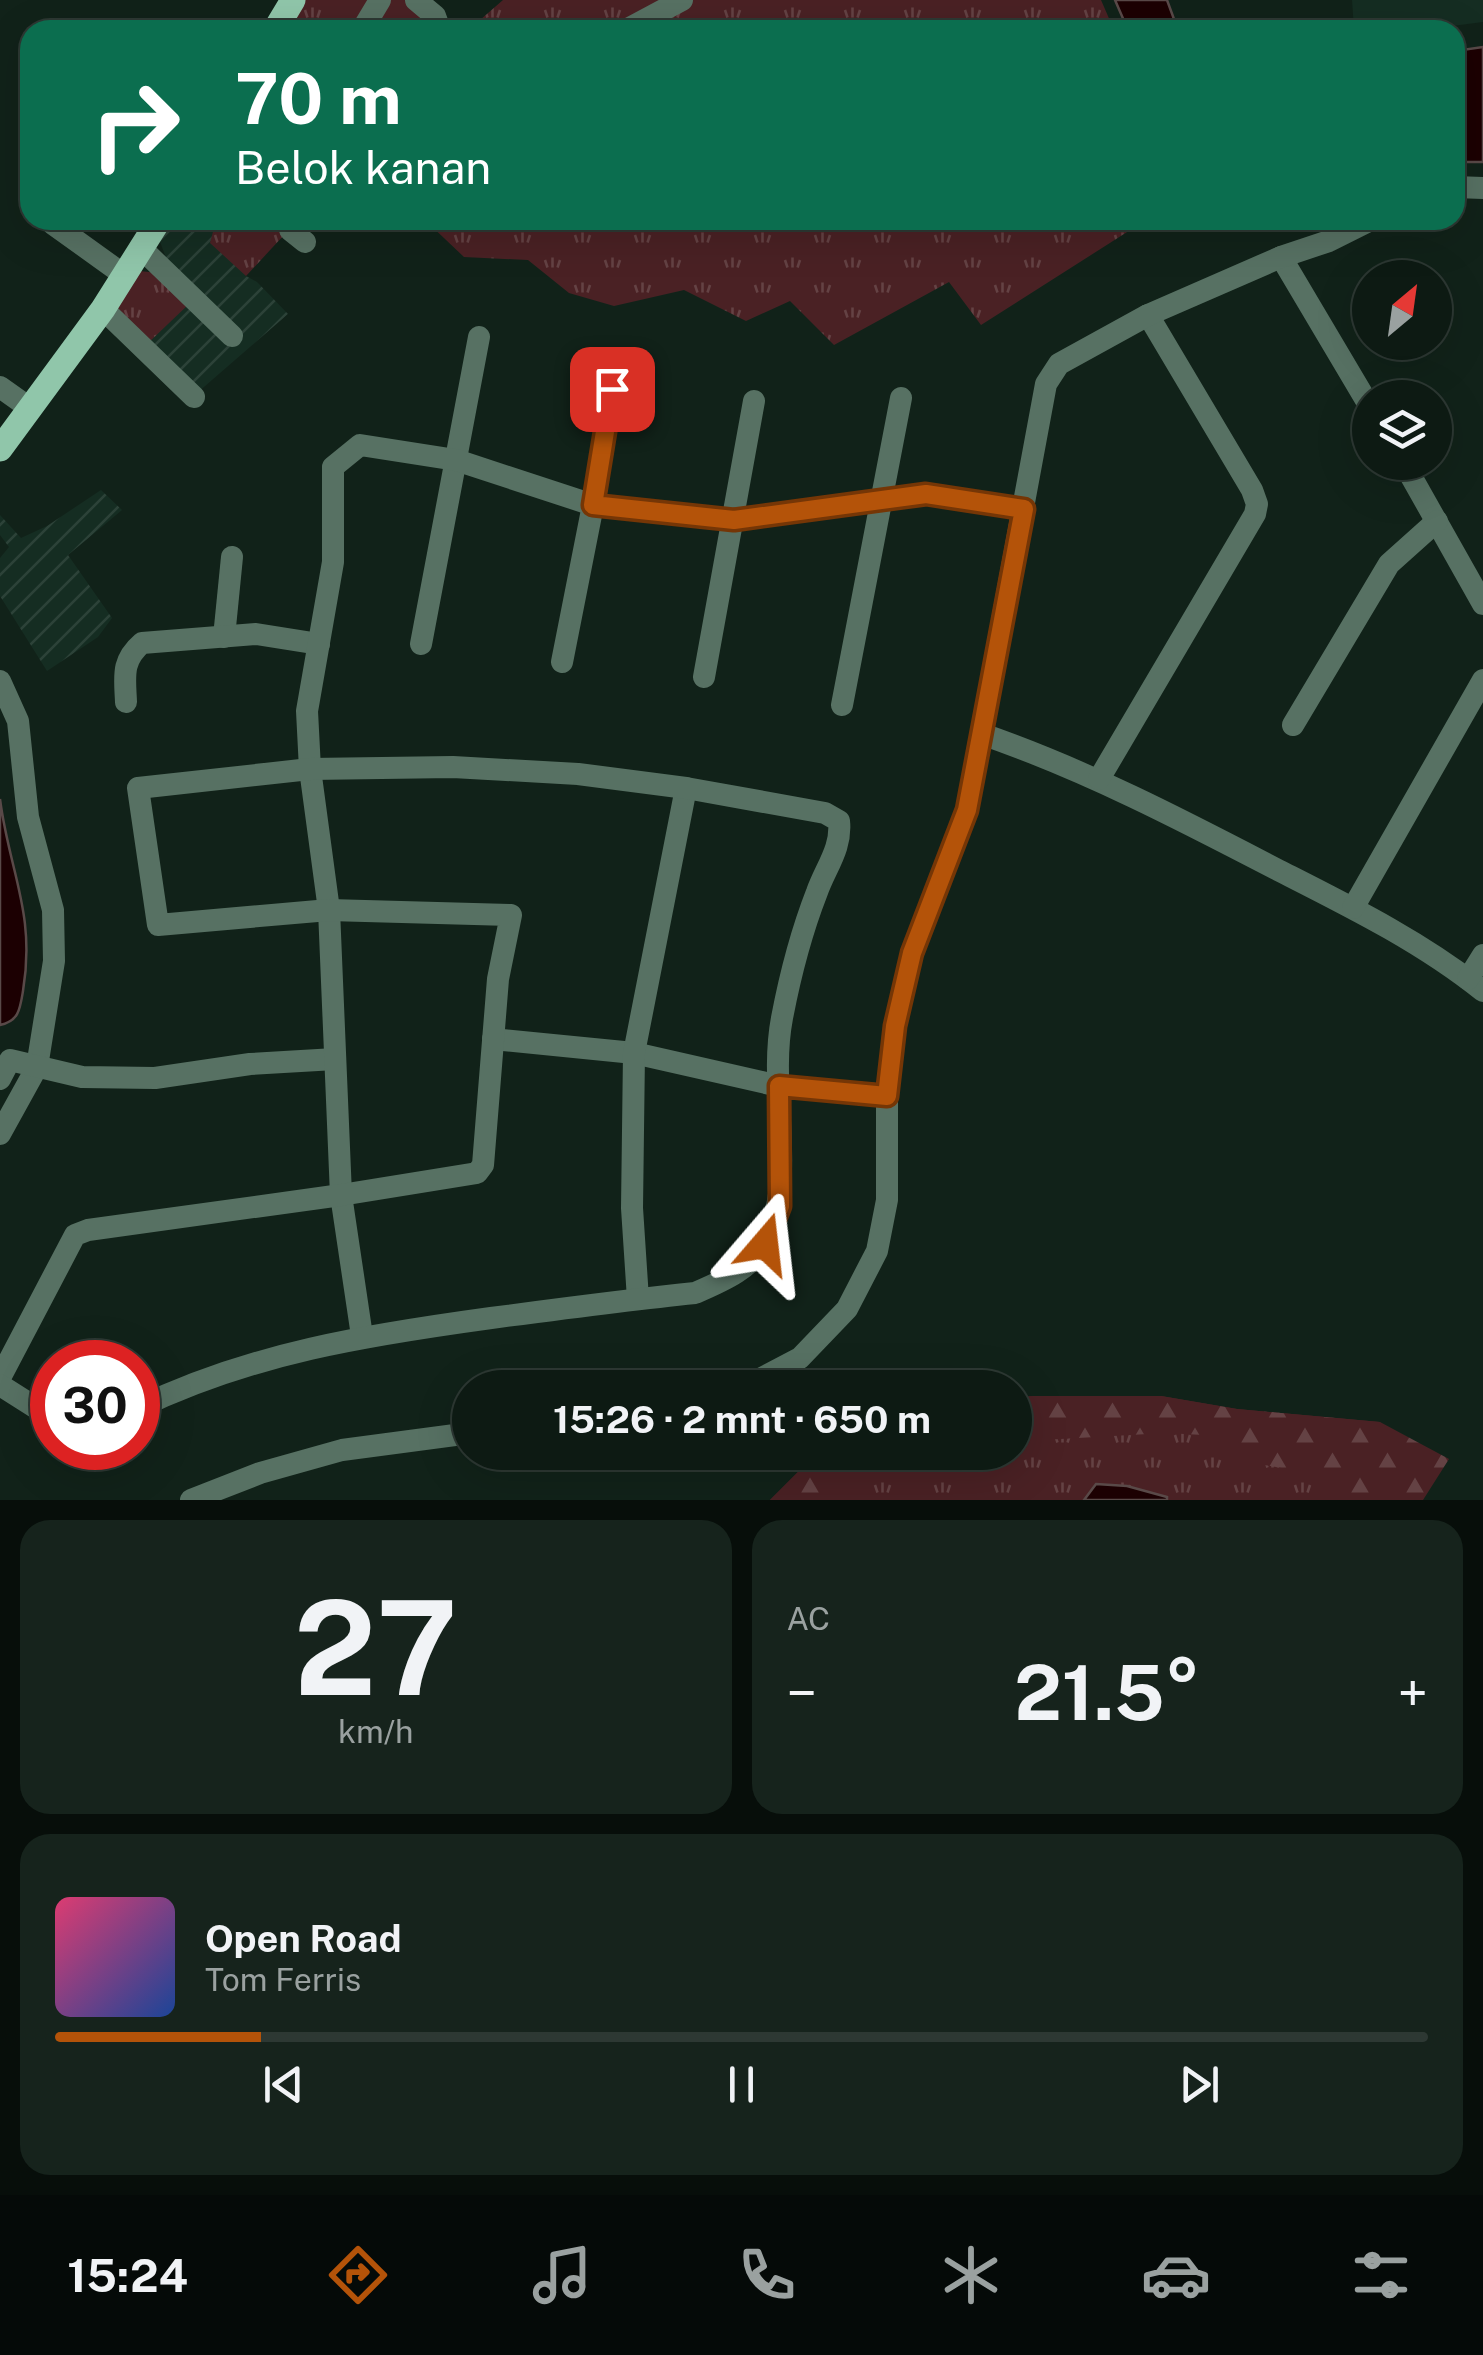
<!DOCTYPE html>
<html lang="id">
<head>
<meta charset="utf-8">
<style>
	:root { --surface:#0d1a13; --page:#16231c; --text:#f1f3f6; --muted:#9aa1a0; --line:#2d3833; --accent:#b45309 }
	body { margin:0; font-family:"Public Sans",sans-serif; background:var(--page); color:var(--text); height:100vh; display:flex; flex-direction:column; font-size:38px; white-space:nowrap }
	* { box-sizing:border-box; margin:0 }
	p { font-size:32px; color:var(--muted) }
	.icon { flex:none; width:55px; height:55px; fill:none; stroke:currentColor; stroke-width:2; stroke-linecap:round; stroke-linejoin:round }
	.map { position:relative; height:1500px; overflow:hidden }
	.drawer { display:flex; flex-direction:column; gap:20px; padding:20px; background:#070e0a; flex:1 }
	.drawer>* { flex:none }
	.banner { position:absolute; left:20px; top:20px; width:1445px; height:210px; border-radius:30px; box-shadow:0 10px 40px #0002,0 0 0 2px var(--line); background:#0b6e4f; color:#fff; overflow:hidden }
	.needle { width:65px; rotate:29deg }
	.buttons { position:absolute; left:1352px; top:260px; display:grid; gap:20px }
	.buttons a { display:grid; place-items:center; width:100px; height:100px; border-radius:50%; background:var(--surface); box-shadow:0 10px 40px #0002,0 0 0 2px var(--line); font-size:50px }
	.speed { position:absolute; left:30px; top:1340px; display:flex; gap:20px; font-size:50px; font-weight:700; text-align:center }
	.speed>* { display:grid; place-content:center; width:130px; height:130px; border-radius:50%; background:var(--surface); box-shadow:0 10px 40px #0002,0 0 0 2px var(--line); line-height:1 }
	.speed .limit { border:15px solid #d22; background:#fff; color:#111 }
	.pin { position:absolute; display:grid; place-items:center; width:85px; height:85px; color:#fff; margin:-42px; border-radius:20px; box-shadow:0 5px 15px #0006 }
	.me { position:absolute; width:110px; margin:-55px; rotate:17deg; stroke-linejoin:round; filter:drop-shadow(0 0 8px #0008) }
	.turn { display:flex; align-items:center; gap:35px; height:210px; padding:0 50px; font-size:45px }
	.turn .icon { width:130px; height:130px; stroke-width:2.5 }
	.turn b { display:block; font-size:70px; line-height:85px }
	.big { font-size:75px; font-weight:700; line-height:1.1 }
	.drawer .widget { flex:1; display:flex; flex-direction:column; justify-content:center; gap:15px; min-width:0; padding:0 35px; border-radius:30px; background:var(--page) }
	.drawer .dial { align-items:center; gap:0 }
	.dial b { font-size:130px; line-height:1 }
	.song { display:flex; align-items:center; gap:30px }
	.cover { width:120px; height:120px; border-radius:15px; background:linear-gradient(135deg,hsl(340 70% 55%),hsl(220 70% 35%)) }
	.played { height:10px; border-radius:5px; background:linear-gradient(90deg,var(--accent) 15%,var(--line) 15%) }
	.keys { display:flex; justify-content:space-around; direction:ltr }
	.heat { display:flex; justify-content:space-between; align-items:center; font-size:55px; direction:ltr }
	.drawer .tiles { flex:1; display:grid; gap:20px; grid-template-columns:1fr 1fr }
	.widget:last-child { grid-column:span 2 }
	.trip { position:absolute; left:452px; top:1370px; width:580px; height:100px; border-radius:50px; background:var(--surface); box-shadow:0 10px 40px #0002,0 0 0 2px var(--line); font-weight:700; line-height:100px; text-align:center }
	.menu { display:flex; height:160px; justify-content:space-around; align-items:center; background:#050a08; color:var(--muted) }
	.menu .icon { width:70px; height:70px }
	.menu .current { color:var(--accent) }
	.menu b { font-size:45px; color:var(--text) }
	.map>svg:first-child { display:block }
	.built { fill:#152d22 }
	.industrial { fill:url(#industrial-furrows) }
	.grass { fill:url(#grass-tufts) }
	.forest { fill:url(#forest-firs) }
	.water { fill:#1c0002; stroke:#594948; stroke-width:2.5 }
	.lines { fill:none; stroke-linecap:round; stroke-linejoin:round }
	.minor { stroke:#577163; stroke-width:22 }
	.major { stroke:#90c6aa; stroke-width:25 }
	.route-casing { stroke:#753606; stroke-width:25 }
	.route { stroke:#b45309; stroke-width:18 }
</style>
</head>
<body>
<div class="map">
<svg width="1483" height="1500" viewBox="0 0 1483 1500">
	<defs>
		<pattern id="industrial-furrows" width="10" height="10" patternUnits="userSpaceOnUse" patternTransform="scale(2.5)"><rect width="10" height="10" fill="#152d22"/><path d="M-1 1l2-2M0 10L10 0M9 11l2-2" fill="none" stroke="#2c4238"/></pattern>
		<pattern id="grass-tufts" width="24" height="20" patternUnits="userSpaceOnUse" patternTransform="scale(2.5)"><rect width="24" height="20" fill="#4a2124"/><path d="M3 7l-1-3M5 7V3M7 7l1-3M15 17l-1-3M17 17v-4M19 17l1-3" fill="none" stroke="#644244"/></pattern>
		<pattern id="forest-firs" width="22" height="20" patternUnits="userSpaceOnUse" patternTransform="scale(2.5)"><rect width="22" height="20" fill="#4a2124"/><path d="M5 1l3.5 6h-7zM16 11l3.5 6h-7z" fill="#644244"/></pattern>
	</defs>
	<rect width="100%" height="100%" fill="#112219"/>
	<polygon class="built" points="1352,0 1483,0 1483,22 1422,30 1354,30"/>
	<g class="industrial">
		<polygon points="166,220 205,220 215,228 246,276 257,282 288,314 197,393 146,345 167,260 157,234"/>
		<polygon points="101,490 122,510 68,555 112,618 98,637 47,671 0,596 0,558 9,547 0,535 0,515 21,538 47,526"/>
	</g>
	<g class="grass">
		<polygon points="300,0 422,0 444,21 472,27 503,0 1101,0 1114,30 283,30"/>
		<polygon points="205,220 298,220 246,276 210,243 214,228"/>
		<polygon points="425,220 1146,220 981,325 949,282 834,345 790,301 746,321 684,290 614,306 569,293 528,260 464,257"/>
		<polygon points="139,271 159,273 190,303 146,345 112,310"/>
		<polygon points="1032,1396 1161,1396 1237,1409 1380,1422 1421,1500 770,1500 817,1453 1015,1452 1015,1397"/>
	</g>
	<g class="forest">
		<polygon points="1161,1396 1237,1409 1380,1422 1449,1459 1423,1500 1342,1500 1334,1485 1282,1468 1233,1460 1204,1435 1165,1433 1043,1440 1036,1417 1015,1433 1015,1397"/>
		<polygon points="817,1453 881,1453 849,1473 847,1500 770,1500"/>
	</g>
	<g class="water">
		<polygon points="1115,0 1167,0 1178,30 1128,30"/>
		<polygon points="1483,47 1483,162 1455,162 1455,51"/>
		<path d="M 0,799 C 9,871 36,913 23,991 C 20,1009 19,1021 0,1025 Z"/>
		<polygon points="1096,1484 1127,1486 1167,1497 1167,1500 1084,1500"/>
	</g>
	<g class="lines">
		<g class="minor">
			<polyline points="416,0 435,16 440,30"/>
			<polyline points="362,30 380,0"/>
			<polyline points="626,30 682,0"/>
			<polyline points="1455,187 1483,188"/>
			<polyline points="297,220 290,230 305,242"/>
			<polyline points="53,224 124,275"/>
			<polyline points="141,248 232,336"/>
			<polyline points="1281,257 1370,407"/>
			<polyline points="103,309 194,397"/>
			<polyline points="0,387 31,409"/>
			<polyline points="1403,462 1483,604"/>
			<polyline points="224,637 232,557"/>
			<polyline points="421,644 479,337"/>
			<polyline points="562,662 593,505 612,389"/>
			<polyline points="704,677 754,401"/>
			<polyline points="0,681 18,721 28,817 53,910 54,961 37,1067 0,1134"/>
			<path d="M 126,702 C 125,677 121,661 142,643 L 256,634 L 319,644"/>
			<polyline points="842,705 901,398"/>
			<polyline points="1293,725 1389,564 1437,521"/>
			<path d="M 982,734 C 1086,770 1182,820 1280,871 C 1349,906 1422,942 1483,991"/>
			<polyline points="1099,779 1255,514 1257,504 1252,490 1148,315"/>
			<polyline points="1353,908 1483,680"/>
			<polyline points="1468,979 1483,955"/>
			<polyline points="493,1039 634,1053 779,1086 887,1095"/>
			<polyline points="0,1079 10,1060 82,1077 155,1078 250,1064 335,1059"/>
			<polyline points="638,1299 632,1208 634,1053 686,788"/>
			<polyline points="362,1336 341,1195 329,910 310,769 307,711 333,562 333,467 360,445 456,460 593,505 734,520 926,494 1024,509"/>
			<path d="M 0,1378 L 75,1235 L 88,1230 L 341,1195 L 477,1173 L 483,1165 L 498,979 L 511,915 L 329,910 L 158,925 L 138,788 L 310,769 L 453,767 L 578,774 L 686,788 L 825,813 L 839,821 C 842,848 826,867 817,892 C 801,933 790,976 782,1018 C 768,1091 797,1170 767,1239 C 754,1268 723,1281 695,1293 C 627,1300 559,1309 491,1318 C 367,1335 252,1353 138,1408"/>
			<polyline points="0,1385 52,1418"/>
			<polyline points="743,1388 800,1358 847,1309 877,1251 887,1200 887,1095 895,1027 912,953 967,809 1046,384 1059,364 1148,315 1281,257 1329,241 1371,220"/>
			<polyline points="191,1500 260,1473 342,1450 470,1433"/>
		</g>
		<g class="major">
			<polyline points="275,30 293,0"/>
			<polyline points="0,449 103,309 159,220"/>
		</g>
	</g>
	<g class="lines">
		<g class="route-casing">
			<polyline id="route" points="612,389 593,505 734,520 926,494 1024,509 967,810 912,953 895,1026 887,1096 779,1086 780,1206 765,1244"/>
		</g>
		<use href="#route" class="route"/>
	</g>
</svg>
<div class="buttons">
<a><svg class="needle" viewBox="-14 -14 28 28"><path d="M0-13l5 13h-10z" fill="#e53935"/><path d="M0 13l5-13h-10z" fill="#9aa1a0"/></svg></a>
<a><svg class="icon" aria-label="layers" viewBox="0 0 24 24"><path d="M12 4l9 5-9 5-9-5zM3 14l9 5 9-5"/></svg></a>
</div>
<div class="speed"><div class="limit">30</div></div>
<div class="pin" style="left:612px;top:389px;background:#d93025"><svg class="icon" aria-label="arrive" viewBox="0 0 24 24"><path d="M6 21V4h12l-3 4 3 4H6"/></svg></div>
<svg class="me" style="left:765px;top:1244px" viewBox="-20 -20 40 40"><path d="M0-17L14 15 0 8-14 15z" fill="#b45309" stroke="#fff" stroke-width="4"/></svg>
<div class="trip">15:26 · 2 mnt · 650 m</div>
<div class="banner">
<div class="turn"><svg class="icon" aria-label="right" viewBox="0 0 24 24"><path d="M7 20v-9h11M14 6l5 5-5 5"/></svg><div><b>70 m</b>Belok kanan</div></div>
</div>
</div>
<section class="drawer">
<div class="tiles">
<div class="widget dial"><b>27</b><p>km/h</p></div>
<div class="widget"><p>AC</p>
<div class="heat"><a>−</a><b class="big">21.5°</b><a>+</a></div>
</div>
<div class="widget">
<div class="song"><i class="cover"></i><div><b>Open Road</b><p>Tom Ferris</p></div></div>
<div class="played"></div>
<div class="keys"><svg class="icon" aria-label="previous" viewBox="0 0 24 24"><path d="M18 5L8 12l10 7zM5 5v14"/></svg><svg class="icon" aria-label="pause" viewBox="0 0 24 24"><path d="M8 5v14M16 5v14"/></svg><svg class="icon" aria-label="next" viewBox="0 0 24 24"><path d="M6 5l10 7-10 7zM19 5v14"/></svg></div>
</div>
</div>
</section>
<nav class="menu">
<b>15:24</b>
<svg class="icon current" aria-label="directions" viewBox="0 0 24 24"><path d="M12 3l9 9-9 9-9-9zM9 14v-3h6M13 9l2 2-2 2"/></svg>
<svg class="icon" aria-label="music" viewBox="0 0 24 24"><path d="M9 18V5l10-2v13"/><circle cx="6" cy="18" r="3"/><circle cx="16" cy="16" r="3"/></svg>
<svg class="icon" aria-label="phone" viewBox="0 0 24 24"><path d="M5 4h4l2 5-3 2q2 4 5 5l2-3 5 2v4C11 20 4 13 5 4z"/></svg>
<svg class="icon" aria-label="climate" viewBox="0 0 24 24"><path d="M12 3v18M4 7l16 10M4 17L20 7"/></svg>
<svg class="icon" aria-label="car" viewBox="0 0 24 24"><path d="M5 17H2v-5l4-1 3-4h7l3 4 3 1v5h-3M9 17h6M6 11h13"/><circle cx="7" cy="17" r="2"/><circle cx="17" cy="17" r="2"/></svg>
<svg class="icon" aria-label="filters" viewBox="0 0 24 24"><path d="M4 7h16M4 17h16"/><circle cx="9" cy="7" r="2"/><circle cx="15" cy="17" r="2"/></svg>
</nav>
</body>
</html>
